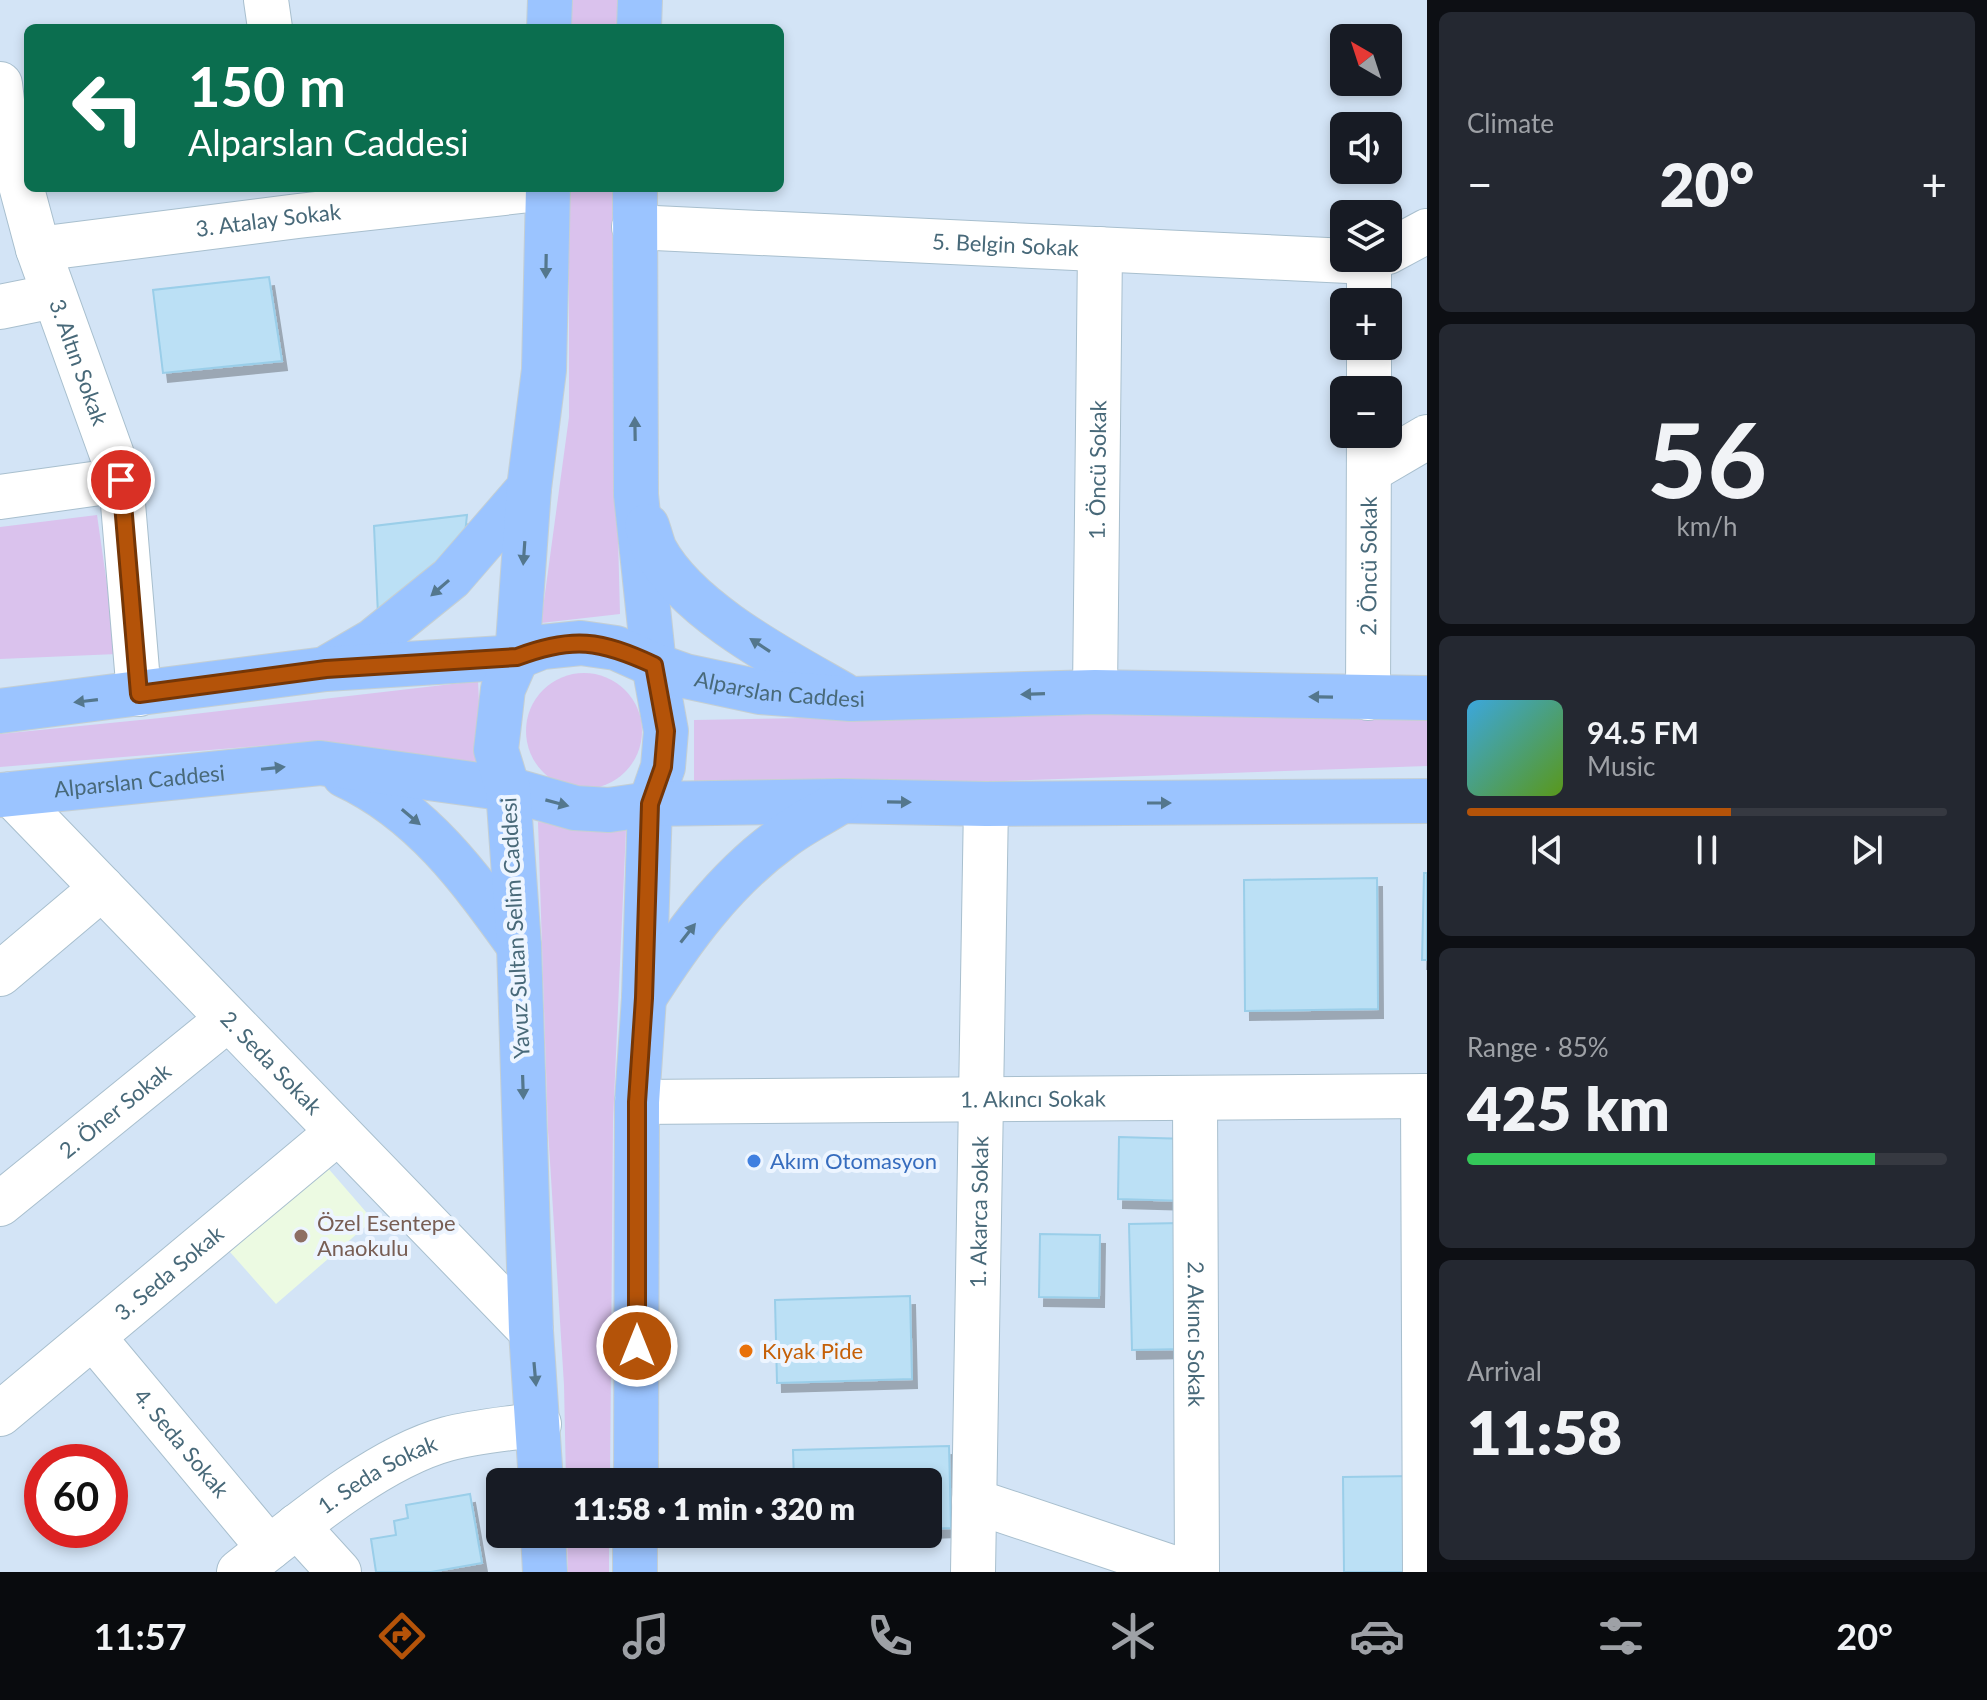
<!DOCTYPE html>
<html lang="en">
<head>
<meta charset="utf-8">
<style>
	:root { --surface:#171b24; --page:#242831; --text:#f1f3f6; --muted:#9ea1a6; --line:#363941; --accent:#b45309 }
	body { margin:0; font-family:Lato,sans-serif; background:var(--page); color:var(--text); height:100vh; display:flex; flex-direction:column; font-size:30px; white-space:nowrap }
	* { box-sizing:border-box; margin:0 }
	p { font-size:26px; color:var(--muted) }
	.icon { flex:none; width:44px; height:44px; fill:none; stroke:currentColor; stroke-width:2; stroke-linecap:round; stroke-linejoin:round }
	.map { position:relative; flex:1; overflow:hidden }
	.drawer { display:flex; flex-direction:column; gap:12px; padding:12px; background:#0d0f14; width:560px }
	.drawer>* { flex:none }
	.hud { position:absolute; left:24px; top:24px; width:760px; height:168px; border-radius:12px; box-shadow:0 4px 12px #0003; background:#0b6e4f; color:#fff; overflow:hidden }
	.needle { width:52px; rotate:321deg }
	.buttons { position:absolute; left:1330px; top:24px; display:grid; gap:16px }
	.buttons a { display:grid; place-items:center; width:72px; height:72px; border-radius:12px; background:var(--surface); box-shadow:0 4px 12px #0003; font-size:40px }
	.speed { position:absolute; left:24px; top:1444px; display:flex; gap:16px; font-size:40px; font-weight:700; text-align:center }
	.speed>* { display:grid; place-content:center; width:104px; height:104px; border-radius:50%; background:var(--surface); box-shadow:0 4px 12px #0003; line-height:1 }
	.speed .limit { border:12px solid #d22; background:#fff; color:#111 }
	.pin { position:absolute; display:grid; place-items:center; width:68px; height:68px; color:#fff; margin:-34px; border:4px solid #fff; border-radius:50%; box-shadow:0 2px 8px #0007 }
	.me { position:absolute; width:88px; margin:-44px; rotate:0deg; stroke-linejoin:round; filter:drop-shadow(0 0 6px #0008) }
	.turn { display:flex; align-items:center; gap:28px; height:168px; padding:0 32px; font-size:36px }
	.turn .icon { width:104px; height:104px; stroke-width:2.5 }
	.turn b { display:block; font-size:56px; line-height:68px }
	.big { font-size:60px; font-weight:800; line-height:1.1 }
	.drawer .widget { flex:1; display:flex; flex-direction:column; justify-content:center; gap:12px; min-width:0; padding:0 28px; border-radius:12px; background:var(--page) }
	.drawer .dial { align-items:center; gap:0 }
	.dial b { font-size:104px; line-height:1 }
	.song { display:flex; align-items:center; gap:24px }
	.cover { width:96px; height:96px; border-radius:12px; background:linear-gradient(135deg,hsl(200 70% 55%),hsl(90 70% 35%)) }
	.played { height:8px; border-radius:4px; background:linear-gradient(90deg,var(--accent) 55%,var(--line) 55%) }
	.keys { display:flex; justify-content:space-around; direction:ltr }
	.heat { display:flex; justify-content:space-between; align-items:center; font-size:44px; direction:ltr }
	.charge { height:12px; border-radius:6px; background:linear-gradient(90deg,#34c759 85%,var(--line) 0) }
	.trip { position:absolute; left:486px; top:1468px; width:456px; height:80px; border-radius:12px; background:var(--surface); box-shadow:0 4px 12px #0003; font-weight:800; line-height:80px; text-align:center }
	.tab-bar { display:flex; height:128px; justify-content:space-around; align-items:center; background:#090b0e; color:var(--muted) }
	.tab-bar .icon { width:56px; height:56px }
	.tab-bar .selected { color:var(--accent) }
	.tab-bar b { font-size:36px; color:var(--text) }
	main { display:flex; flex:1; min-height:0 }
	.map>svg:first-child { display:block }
	.residential { fill:#d3e4f6; fill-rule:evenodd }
	.education { fill:#ecfae2 }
	.green { fill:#dac2ed }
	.building { fill:#bbe0f5; stroke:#9acee9; stroke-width:2; filter:url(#shadow) }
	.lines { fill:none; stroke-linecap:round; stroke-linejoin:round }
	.minor-casing { stroke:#a8bfce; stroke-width:46 }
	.major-casing { stroke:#c4cfd4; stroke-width:46 }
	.minor { stroke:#fff; stroke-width:44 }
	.major { stroke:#9bc4ff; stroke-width:44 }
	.oneway { fill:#54778d }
	.route-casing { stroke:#753606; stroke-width:20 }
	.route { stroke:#b45309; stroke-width:14 }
	.shop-dot { fill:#3f7fe0; stroke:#edf5ff; stroke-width:3 }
	.education-dot { fill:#8d6e63; stroke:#edf5ff; stroke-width:3 }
	.food-dot { fill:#e8710a; stroke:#edf5ff; stroke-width:3 }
	.labels { text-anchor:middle; stroke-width:8; stroke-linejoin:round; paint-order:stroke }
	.street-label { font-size:22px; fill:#486979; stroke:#edf5ff }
	.shop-label { font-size:22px; fill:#366cbe; stroke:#edf5ff; text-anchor:start }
	.education-label { font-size:22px; fill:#785e54; stroke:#edf5ff; text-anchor:start }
	.food-label { font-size:22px; fill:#c56008; stroke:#edf5ff; text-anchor:start }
</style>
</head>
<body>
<main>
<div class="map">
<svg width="1427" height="1572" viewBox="0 0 1427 1572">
	<defs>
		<filter id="shadow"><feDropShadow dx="5" dy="9" stdDeviation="0" flood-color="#0004"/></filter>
	</defs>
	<rect width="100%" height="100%" fill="#e5f0fe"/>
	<path class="residential" d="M 0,0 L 1427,0 L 1427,1572 L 0,1572 ZM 28,28 L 780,28 L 780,188 L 28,188 ZM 1344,38 L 1388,38 L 1388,82 L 1344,82 ZM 1344,126 L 1388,126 L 1388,170 L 1344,170 ZM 1344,214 L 1388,214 L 1388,258 L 1344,258 ZM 1344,302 L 1388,302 L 1388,346 L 1344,346 ZM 1344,390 L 1388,390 L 1388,434 L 1344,434 ZM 42,1462 L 110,1462 L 110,1530 L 42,1530 ZM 500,1482 L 928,1482 L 928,1534 L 500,1534 Z"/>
	<polygon class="education" points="327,1167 373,1220 276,1304 230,1252"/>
	<g class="green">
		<polygon points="569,0 621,0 620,28 569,28"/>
		<polygon points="569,188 618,188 614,381 620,614 541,623 569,417"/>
		<polygon points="97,515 117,654 0,659 0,527"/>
		<circle cx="584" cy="731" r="58"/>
		<polygon points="478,681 482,765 307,742 0,767 0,734 160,718"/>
		<polygon points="1309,709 1427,711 1427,766 694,792 694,720"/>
		<polygon points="538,822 626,829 613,1121 610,1482 566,1482 564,1385 548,1130"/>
		<polygon points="567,1534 609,1534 609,1572 568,1572"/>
	</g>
	<g class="building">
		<polygon points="269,277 282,361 163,373 153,290"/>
		<polygon points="467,515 464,543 378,615 374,526"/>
		<polygon points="1424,873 1427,873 1427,960 1422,960"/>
		<polygon points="1377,878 1378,1009 1245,1011 1244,880"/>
		<polygon points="1119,1137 1189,1139 1187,1201 1118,1199"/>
		<polygon points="1181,1223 1184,1349 1132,1350 1129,1224"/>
		<polygon points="1040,1234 1100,1235 1099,1298 1039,1297"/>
		<polygon points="910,1296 912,1379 777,1383 775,1300"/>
		<polygon points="949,1446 951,1528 928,1529 928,1482 794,1482 793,1450"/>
		<polygon points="1415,1476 1415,1572 1344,1572 1343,1477"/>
		<polygon points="470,1494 482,1563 431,1572 376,1572 371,1539 396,1535 394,1521 408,1518 406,1505"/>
	</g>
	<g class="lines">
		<g class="minor-casing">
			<g id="minor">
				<polyline points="266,0 270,28"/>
				<path id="s1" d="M 0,84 L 5,126 L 38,249 L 121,480 L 139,694"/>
				<path id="s2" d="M 634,227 L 1369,262 L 1376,258"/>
				<path id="s3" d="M 38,249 L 298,216 L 548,188"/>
				<polyline points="1388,252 1427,231"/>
				<polyline points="1369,302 1369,262"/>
				<polyline points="0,307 54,296"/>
				<polyline points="1369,390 1369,346"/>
				<polyline points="1369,471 1427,437"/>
				<polyline points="0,497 121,480"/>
				<path id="s4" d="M 1095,692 L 1100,249"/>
				<path id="s5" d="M 1368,698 L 1369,434"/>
				<path id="s6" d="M 11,794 L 531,1331"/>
				<polyline points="0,974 102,888"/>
				<polyline points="1423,1096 1425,1572"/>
				<path id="s7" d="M 1195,1098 L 1197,1572"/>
				<path id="s8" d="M 637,1102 L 1427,1096"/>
				<path id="s9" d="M 0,1204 L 228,1019"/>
				<path id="s10" d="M 93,1337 L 269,1548"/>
				<path id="s11" d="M 0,1414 L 338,1132"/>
				<polyline points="974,1501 1186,1572"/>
				<polyline points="297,1526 339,1572"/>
				<path id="s12" d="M 239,1572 C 295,1528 377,1458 447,1439 C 477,1431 509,1429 539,1424"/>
				<path id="s13" d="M 973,1572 L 986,804"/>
			</g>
		</g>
		<g class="major-casing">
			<g id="major">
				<polyline points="549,28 550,0"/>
				<polyline points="639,28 640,0"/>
				<polyline points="635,188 636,495 654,665 666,731 663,767 650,804 644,998 637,1102 636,1482"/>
				<path d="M 647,526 C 650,534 652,543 655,550 C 688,611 783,660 842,694"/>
				<polyline points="330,666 373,641 451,578 529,488"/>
				<path id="s14" d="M 0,711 L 326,669 L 517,657 L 542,647 L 581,643 L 616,648 L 654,665 L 685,676 L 760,692 L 851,699 L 1095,692 L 1427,698"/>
				<path d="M 344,775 C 422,811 470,878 519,946"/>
				<path id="s15" d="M 0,795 L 320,763 L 508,789 L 575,808 L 609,810 L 650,804 L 841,801 L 986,804 L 1427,801"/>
				<path d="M 644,998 C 682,938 724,880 782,838 C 800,824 821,814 840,802"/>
				<polyline points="541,1482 531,1331 519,946 508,789 496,750 503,689 517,657 529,488 544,370 548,188"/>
				<polyline points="543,1534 545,1572"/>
				<polyline points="635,1572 635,1534"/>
			</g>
		</g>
		<use href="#minor" class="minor"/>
		<use href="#major" class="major"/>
	</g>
	<defs><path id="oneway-solid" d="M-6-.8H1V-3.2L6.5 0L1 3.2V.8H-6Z" transform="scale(2)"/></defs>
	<g class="oneway">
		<use href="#oneway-solid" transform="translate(546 266) rotate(91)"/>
		<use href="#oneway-solid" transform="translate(635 429) rotate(-91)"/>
		<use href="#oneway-solid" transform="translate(524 553) rotate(94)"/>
		<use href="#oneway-solid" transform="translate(440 588) rotate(139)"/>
		<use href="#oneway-solid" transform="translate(760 645) rotate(-147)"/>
		<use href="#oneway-solid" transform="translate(1033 694) rotate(178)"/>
		<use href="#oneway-solid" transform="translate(1321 697) rotate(-179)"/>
		<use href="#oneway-solid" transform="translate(86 701) rotate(173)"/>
		<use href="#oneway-solid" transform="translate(273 768) rotate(-6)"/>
		<use href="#oneway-solid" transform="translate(899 802) rotate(1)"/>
		<use href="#oneway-solid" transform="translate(557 803) rotate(15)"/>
		<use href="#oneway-solid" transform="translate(1159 803)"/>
		<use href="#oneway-solid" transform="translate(411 817) rotate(40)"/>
		<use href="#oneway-solid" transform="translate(688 933) rotate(-52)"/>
		<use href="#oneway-solid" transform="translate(523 1087) rotate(88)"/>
		<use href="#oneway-solid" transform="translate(535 1374) rotate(85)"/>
	</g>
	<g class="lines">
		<g class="route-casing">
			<path id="route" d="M 121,480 L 139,694 L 326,669 L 517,657 C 573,636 600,640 654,665 L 666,731 L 663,767 L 650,804 L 644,998 L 637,1102 L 637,1346"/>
		</g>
		<use href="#route" class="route"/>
	</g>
	<circle class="shop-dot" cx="754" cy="1161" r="8"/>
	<circle class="education-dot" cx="301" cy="1236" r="8"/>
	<circle class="food-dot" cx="746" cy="1351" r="8"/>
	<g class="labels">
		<g class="street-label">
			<text dy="8" stroke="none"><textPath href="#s3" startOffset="232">3. Atalay Sokak</textPath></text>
			<text dy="8" stroke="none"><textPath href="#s2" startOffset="372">5. Belgin Sokak</textPath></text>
			<text dy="8" stroke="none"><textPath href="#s1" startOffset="290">3. Altın Sokak</textPath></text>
			<text dy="8" stroke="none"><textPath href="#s4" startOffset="222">1. Öncü Sokak</textPath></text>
			<text dy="8" stroke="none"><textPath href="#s5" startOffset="132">2. Öncü Sokak</textPath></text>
			<text dy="8" stroke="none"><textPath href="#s14" startOffset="792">Alparslan Caddesi</textPath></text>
			<text dy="8" stroke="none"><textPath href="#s15" startOffset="140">Alparslan Caddesi</textPath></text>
			<text transform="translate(515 928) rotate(-93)" y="8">Yavuz Sultan Selim Caddesi</text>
			<text dy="8" stroke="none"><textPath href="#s6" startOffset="374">2. Seda Sokak</textPath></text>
			<text dy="8" stroke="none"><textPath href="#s8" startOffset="396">1. Akıncı Sokak</textPath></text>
			<text dy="8" stroke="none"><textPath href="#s9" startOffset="148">2. Öner Sokak</textPath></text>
			<text dy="8" stroke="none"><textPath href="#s13" startOffset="360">1. Akarca Sokak</textPath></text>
			<text dy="8" stroke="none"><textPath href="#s11" startOffset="220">3. Seda Sokak</textPath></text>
			<text dy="8" stroke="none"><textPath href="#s7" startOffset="236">2. Akıncı Sokak</textPath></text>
			<text dy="8" stroke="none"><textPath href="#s10" startOffset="138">4. Seda Sokak</textPath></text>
			<text dy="8" stroke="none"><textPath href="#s12" startOffset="170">1. Seda Sokak</textPath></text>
		</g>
		<g class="shop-label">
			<text x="770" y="1169">Akım Otomasyon</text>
		</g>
		<g class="education-label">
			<text x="317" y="1231">Özel Esentepe<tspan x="317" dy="25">Anaokulu</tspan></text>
		</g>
		<g class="food-label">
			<text x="762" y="1359">Kıyak Pide</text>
		</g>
	</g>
</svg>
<div class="buttons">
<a><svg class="needle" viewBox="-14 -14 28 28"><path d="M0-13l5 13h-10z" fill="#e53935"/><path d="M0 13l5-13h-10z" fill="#9ea1a6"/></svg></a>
<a><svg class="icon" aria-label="sound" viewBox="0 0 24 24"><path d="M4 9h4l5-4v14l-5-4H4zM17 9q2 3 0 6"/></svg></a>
<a><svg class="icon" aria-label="layers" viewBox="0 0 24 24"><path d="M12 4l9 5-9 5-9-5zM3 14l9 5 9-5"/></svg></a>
<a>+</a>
<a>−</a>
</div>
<div class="speed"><div class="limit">60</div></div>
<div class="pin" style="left:121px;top:480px;background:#d93025"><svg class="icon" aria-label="arrive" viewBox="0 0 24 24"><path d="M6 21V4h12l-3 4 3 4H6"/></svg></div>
<svg class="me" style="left:637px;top:1346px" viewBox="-20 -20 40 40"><circle r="17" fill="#b45309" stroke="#fff" stroke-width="3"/><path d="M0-11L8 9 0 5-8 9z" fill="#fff"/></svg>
<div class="trip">11:58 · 1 min · 320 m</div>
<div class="hud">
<div class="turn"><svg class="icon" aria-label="left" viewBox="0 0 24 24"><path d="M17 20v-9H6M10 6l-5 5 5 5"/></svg><div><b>150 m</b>Alparslan Caddesi</div></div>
</div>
</div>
<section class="drawer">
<div class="widget"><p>Climate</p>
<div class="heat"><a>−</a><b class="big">20°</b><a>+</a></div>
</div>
<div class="widget dial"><b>56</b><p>km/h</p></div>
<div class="widget">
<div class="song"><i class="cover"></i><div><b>94.5 FM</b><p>Music</p></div></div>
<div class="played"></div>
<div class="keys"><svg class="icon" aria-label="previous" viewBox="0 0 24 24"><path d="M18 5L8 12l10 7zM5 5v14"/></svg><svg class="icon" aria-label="pause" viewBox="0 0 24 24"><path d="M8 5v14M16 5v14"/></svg><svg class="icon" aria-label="next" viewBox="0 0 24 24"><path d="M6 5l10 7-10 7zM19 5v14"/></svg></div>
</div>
<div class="widget"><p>Range · 85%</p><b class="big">425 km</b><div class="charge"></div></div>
<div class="widget"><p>Arrival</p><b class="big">11:58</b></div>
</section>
</main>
<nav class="tab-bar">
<b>11:57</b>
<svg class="icon selected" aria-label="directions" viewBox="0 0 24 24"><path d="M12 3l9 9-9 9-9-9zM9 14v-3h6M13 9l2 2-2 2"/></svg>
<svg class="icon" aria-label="music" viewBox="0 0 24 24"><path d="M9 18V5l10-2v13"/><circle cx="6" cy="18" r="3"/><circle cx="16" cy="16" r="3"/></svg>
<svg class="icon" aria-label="phone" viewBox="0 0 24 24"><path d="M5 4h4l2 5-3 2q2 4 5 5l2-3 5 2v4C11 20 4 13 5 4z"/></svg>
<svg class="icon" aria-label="climate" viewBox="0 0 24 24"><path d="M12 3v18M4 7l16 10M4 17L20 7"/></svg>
<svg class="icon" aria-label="car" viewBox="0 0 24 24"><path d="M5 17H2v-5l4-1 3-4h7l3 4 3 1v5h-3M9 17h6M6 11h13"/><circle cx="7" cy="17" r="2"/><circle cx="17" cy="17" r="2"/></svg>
<svg class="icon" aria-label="filters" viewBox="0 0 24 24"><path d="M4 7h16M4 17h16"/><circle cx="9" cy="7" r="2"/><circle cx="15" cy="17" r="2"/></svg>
<b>20°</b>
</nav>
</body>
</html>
